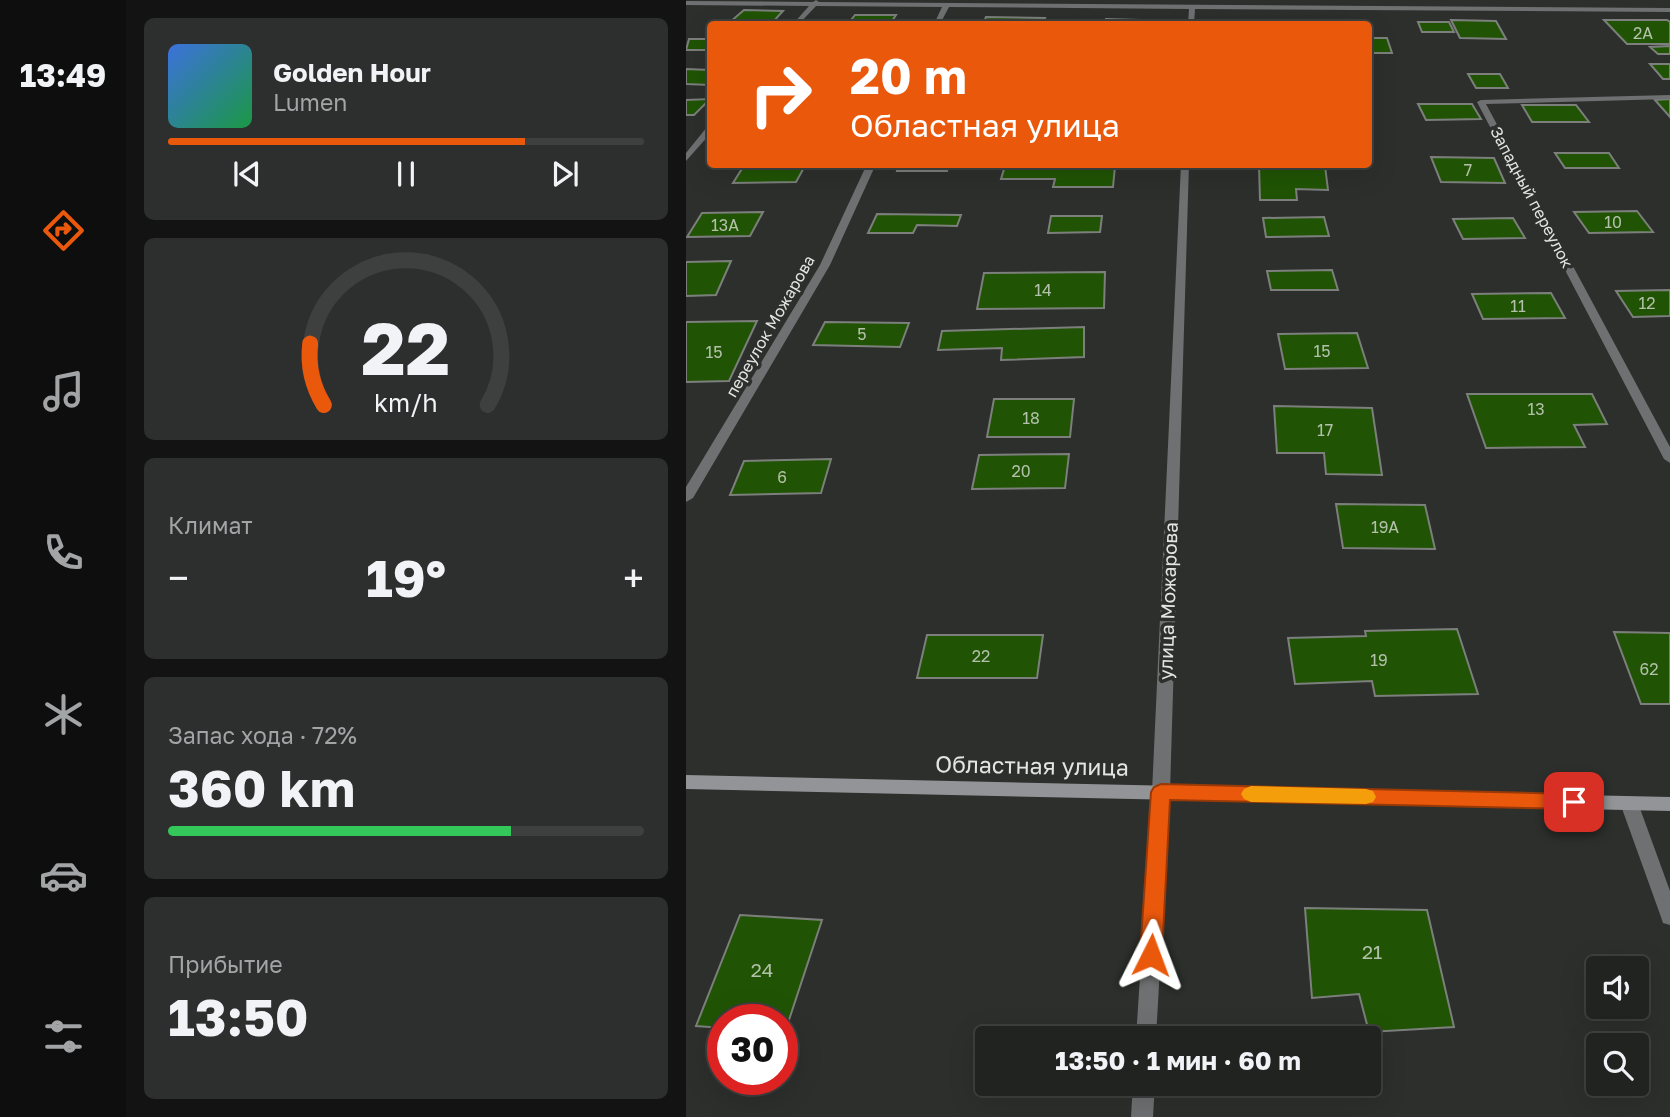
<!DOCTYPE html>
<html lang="ru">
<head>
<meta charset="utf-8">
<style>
	:root { --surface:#212321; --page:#2d2f2e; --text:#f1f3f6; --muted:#a2a4a5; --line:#3e403f; --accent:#ea580c }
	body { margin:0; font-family:"Golos Text",sans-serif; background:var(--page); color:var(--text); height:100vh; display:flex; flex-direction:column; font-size:26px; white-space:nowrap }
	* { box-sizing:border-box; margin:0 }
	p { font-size:23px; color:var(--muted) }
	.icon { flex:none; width:38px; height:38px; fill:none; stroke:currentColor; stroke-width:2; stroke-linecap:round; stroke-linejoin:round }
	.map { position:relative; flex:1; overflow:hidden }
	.drawer { display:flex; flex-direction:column; gap:18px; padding:18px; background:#121312; width:560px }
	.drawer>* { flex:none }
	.banner { position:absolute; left:21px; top:21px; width:665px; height:147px; border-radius:7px; box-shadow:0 7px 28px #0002,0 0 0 2px var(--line); background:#ea580c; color:#fff; overflow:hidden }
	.buttons { position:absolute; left:900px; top:956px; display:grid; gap:14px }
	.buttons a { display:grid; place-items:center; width:63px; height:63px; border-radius:7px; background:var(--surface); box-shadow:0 7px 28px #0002,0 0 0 2px var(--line); font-size:35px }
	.speed { position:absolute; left:21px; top:1004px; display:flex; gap:14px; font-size:35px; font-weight:700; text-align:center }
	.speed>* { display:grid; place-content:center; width:91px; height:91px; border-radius:50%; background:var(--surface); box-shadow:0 7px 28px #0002,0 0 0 2px var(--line); line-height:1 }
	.speed .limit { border:10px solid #d22; background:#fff; color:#111 }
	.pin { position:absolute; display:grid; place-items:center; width:60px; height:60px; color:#fff; margin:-30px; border-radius:14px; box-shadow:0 4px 10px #0006 }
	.me { position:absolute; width:77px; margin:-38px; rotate:3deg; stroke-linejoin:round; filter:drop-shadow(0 0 5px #0008) }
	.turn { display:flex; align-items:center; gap:24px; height:147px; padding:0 28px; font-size:32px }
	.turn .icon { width:91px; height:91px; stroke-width:2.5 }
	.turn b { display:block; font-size:49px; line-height:60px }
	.big { font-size:52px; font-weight:700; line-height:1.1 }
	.drawer .tile { flex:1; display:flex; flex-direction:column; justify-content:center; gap:10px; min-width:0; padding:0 24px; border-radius:10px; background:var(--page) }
	.drawer .dial { align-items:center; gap:0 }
	.dial svg { height:182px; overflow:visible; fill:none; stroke:var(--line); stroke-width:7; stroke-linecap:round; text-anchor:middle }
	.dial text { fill:var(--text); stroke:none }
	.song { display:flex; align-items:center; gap:21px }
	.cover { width:84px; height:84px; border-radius:10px; background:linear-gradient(135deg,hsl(220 70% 55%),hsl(140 70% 35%)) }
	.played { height:7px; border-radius:4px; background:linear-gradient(90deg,var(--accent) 75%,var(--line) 75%) }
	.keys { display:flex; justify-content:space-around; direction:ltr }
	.heat { display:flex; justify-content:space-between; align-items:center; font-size:38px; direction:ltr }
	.charge { height:10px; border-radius:5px; background:linear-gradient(90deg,#34c759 72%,var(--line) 0) }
	.trip { position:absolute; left:289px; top:1026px; width:406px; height:70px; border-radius:7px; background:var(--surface); box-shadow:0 7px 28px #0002,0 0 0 2px var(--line); font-weight:700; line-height:70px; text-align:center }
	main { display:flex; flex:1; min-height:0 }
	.menu { display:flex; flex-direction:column; width:126px; justify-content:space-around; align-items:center; background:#0d0e0d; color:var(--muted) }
	.menu .icon { width:49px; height:49px }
	.menu .current { color:var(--accent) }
	.menu b { font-size:32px; color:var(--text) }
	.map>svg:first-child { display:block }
	.building { fill:#205404; stroke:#7c7f7b; stroke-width:2 }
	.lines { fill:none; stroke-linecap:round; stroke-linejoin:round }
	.street { fill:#6f7071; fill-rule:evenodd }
	.secondary { fill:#939497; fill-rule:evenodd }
	.route { fill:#ea580c; stroke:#983908; stroke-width:2 }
	.slow { fill:#f59e0b }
	.labels { text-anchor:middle; stroke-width:7; stroke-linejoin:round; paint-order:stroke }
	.number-label { font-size:16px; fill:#b3c1ab }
	.far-street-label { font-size:16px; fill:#e4e5e3; stroke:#2c2f2c }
	.street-label { font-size:19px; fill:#e4e5e3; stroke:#2c2f2c }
	.near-number-label { font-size:19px; fill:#b3c1ab }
	.near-street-label { font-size:23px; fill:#e4e5e3; stroke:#2c2f2c }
</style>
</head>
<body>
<main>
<nav class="menu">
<b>13:49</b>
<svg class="icon current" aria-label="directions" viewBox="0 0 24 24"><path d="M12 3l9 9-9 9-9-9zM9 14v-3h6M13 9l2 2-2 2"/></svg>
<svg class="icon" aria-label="music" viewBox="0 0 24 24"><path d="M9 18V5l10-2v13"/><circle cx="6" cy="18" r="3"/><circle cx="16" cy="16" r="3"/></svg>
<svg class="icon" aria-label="phone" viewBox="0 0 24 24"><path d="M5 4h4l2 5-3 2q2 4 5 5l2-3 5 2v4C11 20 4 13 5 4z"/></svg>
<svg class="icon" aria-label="climate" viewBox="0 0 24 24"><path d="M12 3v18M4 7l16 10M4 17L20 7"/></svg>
<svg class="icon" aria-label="car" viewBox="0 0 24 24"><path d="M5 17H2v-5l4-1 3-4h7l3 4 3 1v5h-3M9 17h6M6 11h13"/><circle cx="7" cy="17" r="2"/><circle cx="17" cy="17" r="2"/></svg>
<svg class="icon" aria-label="filters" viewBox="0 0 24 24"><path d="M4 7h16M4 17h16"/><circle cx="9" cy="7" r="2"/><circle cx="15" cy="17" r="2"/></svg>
</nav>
<section class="drawer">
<div class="tile">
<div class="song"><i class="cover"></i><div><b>Golden Hour</b><p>Lumen</p></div></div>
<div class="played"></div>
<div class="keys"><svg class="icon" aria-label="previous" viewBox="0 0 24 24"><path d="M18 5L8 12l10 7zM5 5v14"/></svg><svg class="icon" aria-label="pause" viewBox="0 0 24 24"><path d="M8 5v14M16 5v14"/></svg><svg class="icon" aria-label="next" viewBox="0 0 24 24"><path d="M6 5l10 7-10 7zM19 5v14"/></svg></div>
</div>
<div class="tile dial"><svg viewBox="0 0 100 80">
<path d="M14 69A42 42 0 1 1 86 69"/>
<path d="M14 69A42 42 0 0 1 8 42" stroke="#ea580c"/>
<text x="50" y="56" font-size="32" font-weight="700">22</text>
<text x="50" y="72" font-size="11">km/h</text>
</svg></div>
<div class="tile"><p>Климат</p>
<div class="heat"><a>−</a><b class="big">19°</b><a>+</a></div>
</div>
<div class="tile"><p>Запас хода · 72%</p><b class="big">360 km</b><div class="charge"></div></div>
<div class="tile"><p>Прибытие</p><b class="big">13:50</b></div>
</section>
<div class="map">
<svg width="984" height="1117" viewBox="0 0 984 1117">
	<rect width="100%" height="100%" fill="#2c2f2c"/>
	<g class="building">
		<polygon points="58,10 97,11 86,23 44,22"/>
		<polygon points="169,15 210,15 204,24 162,24"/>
		<polygon points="300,17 359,18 356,24 287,24 297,24"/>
		<polygon points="420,19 453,20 452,24 419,24"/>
		<polygon points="561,20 597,20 598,24 562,24"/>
		<polygon points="765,20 810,21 820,39 774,38"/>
		<polygon points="918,20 981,20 984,22 984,44 941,44"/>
		<polygon points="732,22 763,22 768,32 736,32"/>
		<polygon points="682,38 701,38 706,53 682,53"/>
		<polygon points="3,39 24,39 24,50 0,50"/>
		<polygon points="984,46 984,54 972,54 964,47"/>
		<polygon points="964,64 984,64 984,79 977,79"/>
		<polygon points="0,69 24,70 24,85 0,84"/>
		<polygon points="782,74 814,74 822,88 790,88"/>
		<polygon points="24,99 8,115 0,115 0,100"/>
		<polygon points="984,99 984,117 969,100"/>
		<polygon points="732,104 786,104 795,119 740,120"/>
		<polygon points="836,105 890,105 903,122 846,122"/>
		<polygon points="869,153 923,153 933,168 879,168"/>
		<polygon points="745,157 808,158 819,183 755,182"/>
		<polygon points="59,164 120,164 110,182 47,183"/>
		<polygon points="213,164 263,164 261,171 211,171"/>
		<polygon points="573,165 639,166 642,190 610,189 611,200 574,200"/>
		<polygon points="319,166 429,166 427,187 367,187 369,179 315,179"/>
		<polygon points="951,211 967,232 903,233 888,212"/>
		<polygon points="77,212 64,236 1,237 16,213"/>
		<polygon points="191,214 275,215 271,226 231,225 227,233 182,233"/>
		<polygon points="365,216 416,216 414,232 362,233"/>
		<polygon points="638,217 643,236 580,237 577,218"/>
		<polygon points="827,218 839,238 777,239 767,219"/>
		<polygon points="45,261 30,295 0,296 0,262"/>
		<polygon points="646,270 652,290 585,290 581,271"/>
		<polygon points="419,272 418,308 291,309 298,273"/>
		<polygon points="984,290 984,316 947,317 930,291"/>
		<polygon points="865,293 879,318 797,319 786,294"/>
		<polygon points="71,321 43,381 0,382 0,322"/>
		<polygon points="139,322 223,323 214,347 127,345"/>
		<polygon points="398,327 398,357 315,360 316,348 252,350 256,331"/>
		<polygon points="671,333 682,368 599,369 592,334"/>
		<polygon points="781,394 906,394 921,424 888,425 899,447 800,448"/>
		<polygon points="308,399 388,399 384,437 301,437"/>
		<polygon points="588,406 686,408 696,475 640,474 638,453 591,453"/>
		<polygon points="383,454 379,488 286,489 293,455"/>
		<polygon points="145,459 135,493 44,495 58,461"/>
		<polygon points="650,504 739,505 749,549 657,548"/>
		<polygon points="771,629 792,694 689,696 686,681 609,684 602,638 680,636 679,631"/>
		<polygon points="928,632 984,633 984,704 955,704"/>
		<polygon points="241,635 357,635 351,678 231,678"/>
		<polygon points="619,908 741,910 768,1027 683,1032 673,994 626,998"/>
		<polygon points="54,915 136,920 99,1032 96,1020 37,1020 37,1028 10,1026"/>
	</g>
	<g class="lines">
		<g class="street">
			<polygon points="130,0 133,2 984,8 984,12 509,9 508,24 502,24 503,9 263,7 254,24 248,24 256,7 130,6 113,24 107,24 123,6 0,5 0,1 127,2"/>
			<polygon points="984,95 984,99 800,104 984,447 984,463 978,459 791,102 795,100"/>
			<polygon points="21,127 24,127 24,134 0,161 0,153"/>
			<polygon points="181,164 190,164 144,265 7,498 0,502 0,487 134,265"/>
			<polygon points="495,164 503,164 484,792 470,1038 450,1038 466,792"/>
			<polygon points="943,796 949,798 952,803 984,891 984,925 977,923 975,917 934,803 937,798"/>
			<polygon points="447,1083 469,1083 467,1117 445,1117"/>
		</g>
		<polygon class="secondary" points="0,775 984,797 984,811 0,789"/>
	</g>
	<polygon class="route" points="475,784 888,794 895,796 898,802 895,807 888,809 484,800 476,955 473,962 465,965 457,962 454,955 465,792 468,787"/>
	<polygon class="slow" points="565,786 680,789 687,791 690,797 687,802 680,804 565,802 558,799 555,794 558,789"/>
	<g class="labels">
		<g class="number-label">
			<text x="957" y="39">2А</text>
			<text x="782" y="176">7</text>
			<text x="927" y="228">10</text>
			<text x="39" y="231">13А</text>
			<text x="357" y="296">14</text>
			<text x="961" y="309">12</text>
			<text x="832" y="312">11</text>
			<text x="176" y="340">5</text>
			<text x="636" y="357">15</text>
			<text x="28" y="358">15</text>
			<text x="850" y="415">13</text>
			<text x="345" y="424">18</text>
			<text x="639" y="436">17</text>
			<text x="335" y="477">20</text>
			<text x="96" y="483">6</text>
			<text x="699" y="533">19А</text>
			<text x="295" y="662">22</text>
			<text x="693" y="666">19</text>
			<text x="963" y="675">62</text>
		</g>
		<g class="far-street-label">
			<text transform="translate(846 197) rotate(62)" y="6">Западный переулок</text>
			<text transform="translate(84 326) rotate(-60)" y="6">переулок Можарова</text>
		</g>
		<g class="street-label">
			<text transform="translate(482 601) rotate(-88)" y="7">улица Можарова</text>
		</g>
		<g class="near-number-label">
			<text x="686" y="959">21</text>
			<text x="76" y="977">24</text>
		</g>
		<g class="near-street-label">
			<text transform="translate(346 766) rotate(1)" y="8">Областная улица</text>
		</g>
	</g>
</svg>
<div class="buttons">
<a><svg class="icon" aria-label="sound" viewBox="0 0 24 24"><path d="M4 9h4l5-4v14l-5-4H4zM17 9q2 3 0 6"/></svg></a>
<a><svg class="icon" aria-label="search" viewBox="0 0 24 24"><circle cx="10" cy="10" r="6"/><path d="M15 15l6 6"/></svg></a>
</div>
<div class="speed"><div class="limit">30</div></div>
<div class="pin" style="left:888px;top:802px;background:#d93025"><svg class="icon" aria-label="arrive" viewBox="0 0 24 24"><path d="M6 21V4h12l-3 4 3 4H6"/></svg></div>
<svg class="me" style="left:465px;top:955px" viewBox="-20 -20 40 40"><path d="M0-17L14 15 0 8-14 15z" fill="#ea580c" stroke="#fff" stroke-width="4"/></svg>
<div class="trip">13:50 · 1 мин · 60 m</div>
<div class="banner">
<div class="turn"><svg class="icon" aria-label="right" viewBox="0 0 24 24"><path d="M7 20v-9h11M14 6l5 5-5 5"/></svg><div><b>20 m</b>Областная улица</div></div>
</div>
</div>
</main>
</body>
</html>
